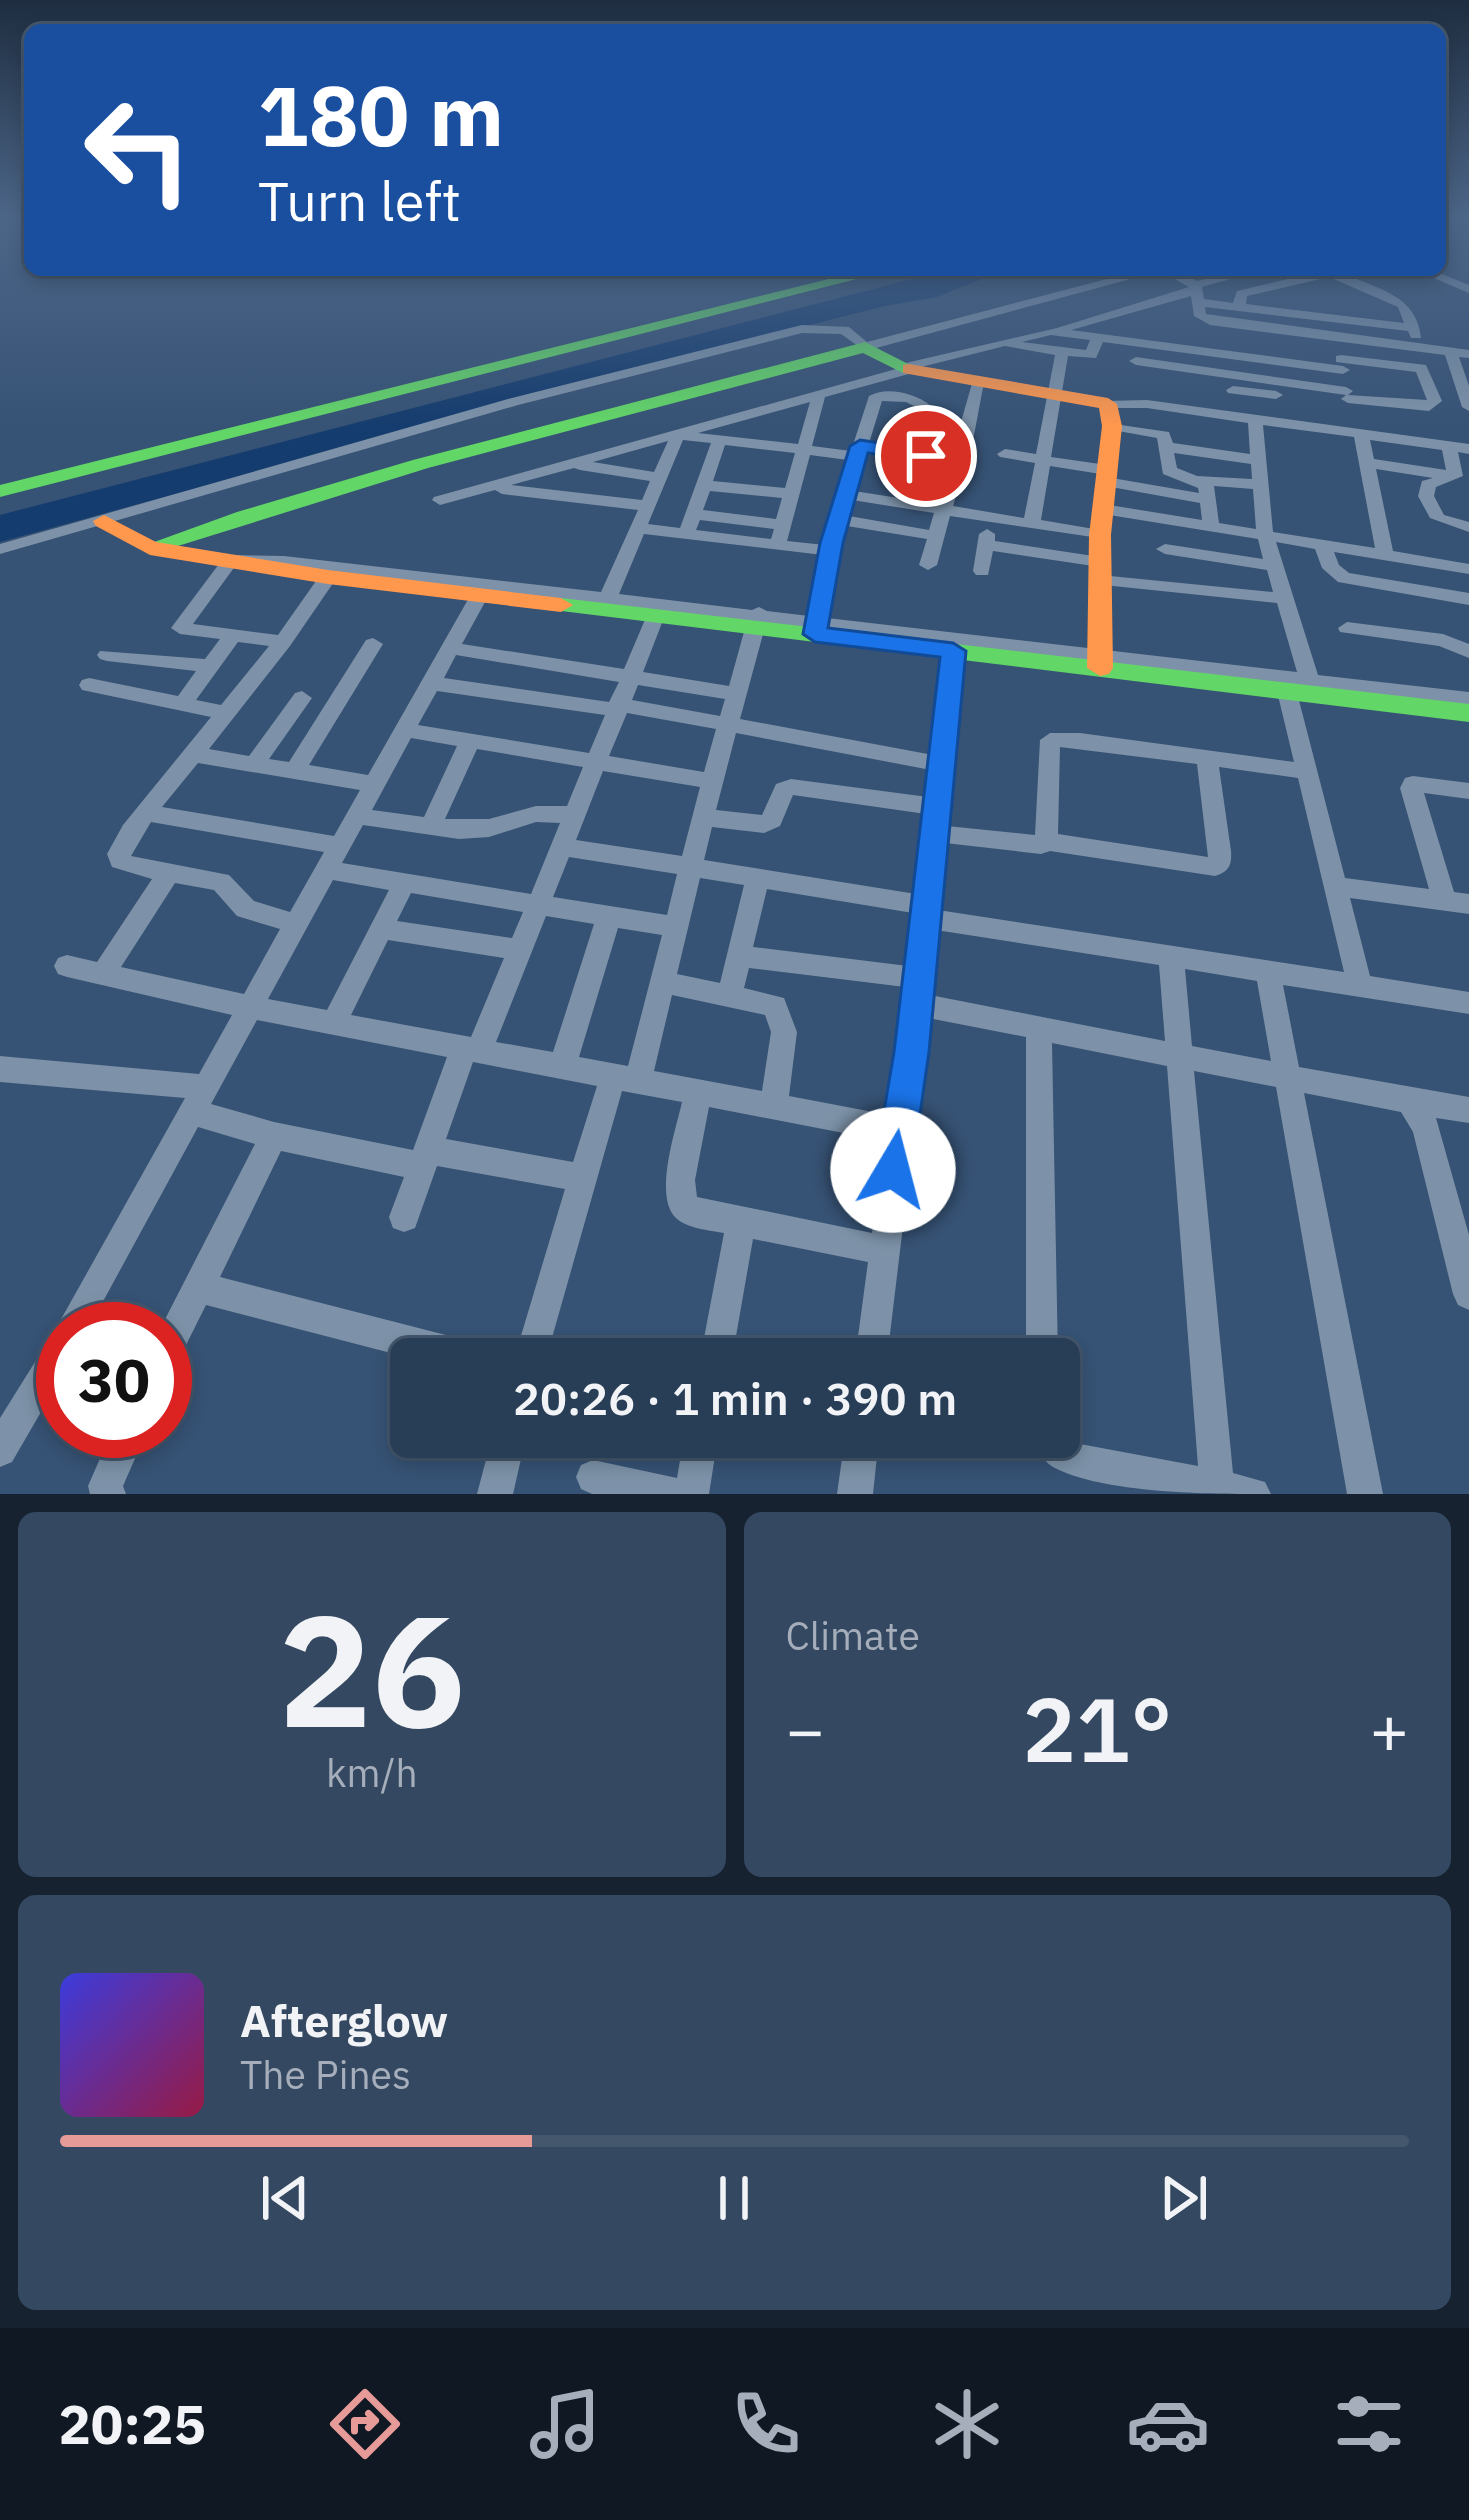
<!DOCTYPE html>
<html lang="en">
<head>
<meta charset="utf-8">
<style>
	:root { --surface:#283e57; --page:#344961; --text:#f1f3f6; --muted:#a5aeba; --line:#44576d; --accent:#e69b98 }
	body { margin:0; font-family:"IBM Plex Sans",sans-serif; background:var(--page); color:var(--text); height:100vh; display:flex; flex-direction:column; font-size:45px; white-space:nowrap }
	* { box-sizing:border-box; margin:0 }
	p { font-size:39px; color:var(--muted) }
	.icon { flex:none; width:66px; height:66px; fill:none; stroke:currentColor; stroke-width:2; stroke-linecap:round; stroke-linejoin:round }
	.map { position:relative; height:1494px; overflow:hidden }
	.panel { display:flex; flex-direction:column; gap:18px; padding:18px; background:#162230; flex:1 }
	.panel>* { flex:none }
	.top-card { position:absolute; left:24px; top:24px; width:1422px; height:252px; border-radius:18px; box-shadow:0 6px 18px #0003,0 0 0 3px var(--line); background:#1a4fa0; color:#fff; overflow:hidden }
	.speed { position:absolute; left:36px; top:1302px; display:flex; gap:24px; font-size:60px; font-weight:700; text-align:center }
	.speed>* { display:grid; place-content:center; width:156px; height:156px; border-radius:50%; background:var(--surface); box-shadow:0 6px 18px #0003,0 0 0 3px var(--line); line-height:1 }
	.speed .limit { border:18px solid #d22; background:#fff; color:#111 }
	.pin { position:absolute; display:grid; place-items:center; width:102px; height:102px; color:#fff; margin:-51px; border:6px solid #fff; border-radius:50%; box-shadow:0 3px 12px #0007 }
	.me { position:absolute; width:132px; margin:-66px; rotate:8deg; stroke-linejoin:round; filter:drop-shadow(0 0 9px #0008) }
	.turn { display:flex; align-items:center; gap:42px; height:252px; padding:0 36px; font-size:54px }
	.turn .icon { width:156px; height:156px; stroke-width:2.5 }
	.turn b { display:block; font-size:84px; line-height:102px }
	.big { font-size:90px; font-weight:600; line-height:1.1 }
	.panel .widget { flex:1; display:flex; flex-direction:column; justify-content:center; gap:18px; min-width:0; padding:0 42px; border-radius:18px; background:var(--page) }
	.panel .dial { align-items:center; gap:0 }
	.dial b { font-size:156px; line-height:1 }
	.song { display:flex; align-items:center; gap:36px }
	.cover { width:144px; height:144px; border-radius:18px; background:linear-gradient(135deg,hsl(240 70% 55%),hsl(340 70% 35%)) }
	.played { height:12px; border-radius:6px; background:linear-gradient(90deg,var(--accent) 35%,var(--line) 35%) }
	.keys { display:flex; justify-content:space-around; direction:ltr }
	.heat { display:flex; justify-content:space-between; align-items:center; font-size:66px; direction:ltr }
	.panel .tiles { flex:1; display:grid; gap:18px; grid-template-columns:1fr 1fr }
	.widget:last-child { grid-column:span 2 }
	.trip { position:absolute; left:390px; top:1338px; width:690px; height:120px; border-radius:18px; background:var(--surface); box-shadow:0 6px 18px #0003,0 0 0 3px var(--line); font-weight:600; line-height:120px; text-align:center }
	.menu { display:flex; height:192px; justify-content:space-around; align-items:center; background:#101923; color:var(--muted) }
	.menu .icon { width:84px; height:84px }
	.menu .current { color:var(--accent) }
	.menu b { font-size:54px; color:var(--text) }
	.map>svg:first-child { display:block }
	.water { fill:#153c6e }
	.lines { fill:none; stroke-linecap:round; stroke-linejoin:round }
	.street { fill:#7d92a8; fill-rule:evenodd }
	.fast { fill:#63d668; fill-rule:evenodd }
	.slow { fill:#ff974d; fill-rule:evenodd }
	.route { fill:#1a73e8; stroke:#114b97; stroke-width:3 }
</style>
</head>
<body>
<div class="map">
<svg width="1469" height="1494" viewBox="0 0 1469 1494">
	<rect width="100%" height="100%" fill="#365274"/>
	<polygon class="water" points="947,270 1044,270 984,278 937,297 885,306 564,387 0,542 0,515"/>
	<g class="lines">
		<g class="street">
			<path d="M 1141,270 L 1175,270 L 1197,281 L 1242,270 L 1263,270 L 1202,287 L 1204,299 L 1233,303 L 1237,291 L 1326,270 L 1347,270 L 1342,273 C 1378,289 1417,295 1421,338 L 1411,338 L 1408,331 L 1205,307 L 1206,314 L 1469,350 L 1469,358 L 1459,357 L 1469,386 L 1469,411 L 1462,407 L 1445,355 L 1210,325 L 1194,316 L 1191,296 L 1071,330 L 1343,366 L 1350,370 L 1343,374 L 1103,342 L 1096,358 L 1068,356 L 1051,457 L 1107,465 L 1115,470 L 1107,475 L 1050,466 L 1041,520 L 1106,531 L 1106,539 L 950,516 L 937,565 L 928,570 L 919,565 L 927,539 L 847,526 L 827,618 L 1297,672 L 1277,603 L 1094,584 L 1091,580 L 1100,575 L 1273,592 L 1267,570 L 1165,554 L 1156,549 L 1165,544 L 1263,559 L 1258,539 L 1103,514 L 1095,509 L 1103,504 L 1202,520 L 1200,503 L 1100,485 L 1100,479 L 1106,477 L 1199,493 L 1198,488 L 1163,474 L 1157,438 L 1107,429 L 1107,423 L 1169,432 L 1173,443 L 1250,454 L 1248,423 L 1147,408 L 1108,408 L 1103,407 L 1103,401 L 1147,400 L 1469,444 L 1469,454 L 1458,452 L 1463,476 L 1436,487 L 1434,496 L 1444,515 L 1469,522 L 1469,532 L 1430,518 L 1418,496 L 1422,481 L 1433,478 L 1376,469 L 1393,551 L 1469,564 L 1469,574 L 1334,552 L 1339,565 L 1349,573 L 1469,593 L 1469,605 L 1338,582 L 1322,568 L 1315,549 L 1276,542 L 1318,675 L 1469,692 L 1469,706 L 1322,689 L 1312,695 L 1295,685 L 1345,878 L 1429,889 L 1400,788 L 1405,778 L 1413,776 L 1469,783 L 1469,799 L 1424,793 L 1454,892 L 1469,894 L 1469,914 L 1350,898 L 1370,976 L 1469,992 L 1469,1014 L 1283,985 L 1299,1067 L 1469,1097 L 1469,1123 L 1436,1118 L 1469,1235 L 1469,1310 L 1458,1305 L 1453,1294 L 1413,1132 L 1401,1112 L 1304,1093 L 1383,1494 L 1347,1494 L 1276,1087 L 1194,1071 L 1233,1473 L 1265,1482 L 1271,1494 C 1211,1494 1104,1494 1053,1467 C 1042,1460 1036,1449 1031,1437 L 1059,1437 L 1059,1425 L 1080,1444 L 1198,1466 L 1167,1066 L 1052,1043 L 1058,1359 L 1026,1359 L 1026,1037 L 928,1018 L 887,1359 L 855,1359 L 868,1262 L 753,1239 L 732,1359 L 700,1359 L 724,1233 C 709,1230 688,1229 676,1218 C 653,1197 676,1129 682,1102 L 622,1091 L 546,1359 L 514,1359 L 565,1189 L 437,1166 L 415,1228 L 404,1232 L 393,1228 L 389,1217 L 404,1177 L 281,1151 L 220,1277 L 477,1343 L 489,1347 L 493,1359 L 414,1359 L 206,1305 L 176,1365 L 165,1370 L 165,1329 L 160,1329 L 255,1144 L 198,1127 L 88,1329 L 63,1329 L 63,1374 L 12,1462 L 0,1467 L 0,1418 L 55,1330 L 185,1098 L 0,1082 L 0,1056 L 199,1074 L 232,1015 L 67,977 L 58,974 L 54,966 L 58,958 L 67,955 L 97,962 L 152,879 L 112,867 L 107,854 L 123,825 L 211,717 L 82,690 L 79,685 L 82,680 L 89,678 L 178,696 L 196,671 L 107,661 L 100,659 L 97,655 L 100,651 L 205,659 L 220,639 L 180,634 L 171,628 L 225,556 L 231,555 L 284,556 L 601,592 L 638,510 L 502,494 L 495,490 L 440,505 L 432,500 L 434,497 L 896,369 L 897,365 L 1057,328 L 1189,287 L 1160,271 L 865,351 L 841,334 L 802,333 L 518,405 L 0,554 L 0,544 L 508,399 L 802,325 L 849,327 L 867,342 ZM 1329,277 L 1398,307 L 1404,323 L 1246,304 L 1247,296 ZM 1051,335 L 1090,340 L 1086,350 L 1022,342 ZM 1005,346 L 1055,355 L 1036,454 L 1005,449 L 997,454 L 1000,457 L 1035,463 L 1024,518 L 953,506 L 974,435 L 985,377 L 973,380 L 959,429 L 930,424 L 930,405 C 915,393 886,386 869,396 L 851,451 L 812,446 L 825,397 L 916,372 L 917,368 ZM 882,401 L 906,402 L 916,407 L 917,430 L 956,438 L 951,455 L 869,443 ZM 810,402 L 798,444 L 698,433 ZM 1263,425 L 1354,437 L 1375,548 L 1273,532 ZM 683,440 L 711,443 L 680,528 L 648,524 ZM 1370,440 L 1442,450 L 1446,470 L 1374,459 ZM 668,441 L 654,472 L 593,462 ZM 725,445 L 795,453 L 785,488 L 713,481 ZM 866,452 L 948,464 L 937,504 L 854,491 ZM 1174,453 L 1251,464 L 1252,479 L 1197,476 L 1177,468 ZM 810,455 L 848,460 L 825,545 L 787,541 ZM 574,468 L 580,470 L 650,481 L 642,500 L 511,485 ZM 1214,486 L 1253,489 L 1256,529 L 1219,523 ZM 710,491 L 782,498 L 776,519 L 703,510 ZM 852,500 L 934,513 L 929,530 L 849,516 ZM 700,520 L 774,529 L 771,539 L 696,530 ZM 644,534 L 823,555 L 809,616 L 767,611 L 759,607 L 752,610 L 619,594 ZM 236,565 L 323,571 L 278,635 L 193,624 ZM 340,573 L 474,589 L 368,775 L 309,765 L 383,644 L 373,638 L 366,640 L 289,762 L 269,759 L 312,698 L 302,691 L 295,693 L 249,756 L 209,749 L 290,646 ZM 491,591 L 597,603 L 598,611 L 604,613 L 614,605 L 653,610 L 647,615 L 624,669 L 462,644 ZM 663,611 L 747,621 L 729,686 L 643,672 L 665,615 ZM 766,623 L 807,628 L 808,637 L 822,637 L 825,630 L 946,644 L 933,755 L 740,719 ZM 238,642 L 269,646 L 221,705 L 196,700 ZM 965,646 L 1275,683 L 1294,762 L 1080,733 L 1050,733 L 1040,740 L 1035,835 L 947,826 ZM 456,655 L 619,682 L 609,702 L 444,678 ZM 638,685 L 725,699 L 720,716 L 632,700 ZM 437,691 L 605,715 L 589,753 L 418,725 ZM 627,713 L 716,729 L 704,772 L 609,756 ZM 736,733 L 931,770 L 928,797 L 791,779 L 776,784 L 762,815 L 716,810 ZM 411,738 L 457,746 L 424,817 L 372,810 ZM 1060,747 L 1197,764 L 1208,857 L 1058,834 ZM 477,749 L 583,767 L 567,806 L 536,806 L 489,819 L 445,819 ZM 198,763 L 360,790 L 334,836 L 162,807 ZM 1219,767 L 1298,778 L 1344,972 L 938,910 L 945,843 L 1041,854 L 1050,851 L 1215,876 C 1229,872 1232,865 1231,851 ZM 603,771 L 700,787 L 682,856 L 576,840 ZM 793,795 L 926,814 L 921,833 L 916,894 L 704,860 L 712,827 L 764,833 L 780,826 ZM 151,822 L 324,852 L 290,912 L 254,901 L 229,875 L 131,856 ZM 536,822 L 560,823 L 531,894 L 342,863 L 363,825 L 459,839 L 489,837 ZM 569,857 L 677,874 L 667,915 L 553,897 ZM 700,878 L 744,885 L 720,983 L 677,974 ZM 333,880 L 389,890 L 327,1010 L 268,999 ZM 175,883 L 214,890 L 237,916 L 280,929 L 244,994 L 121,967 ZM 767,889 L 913,913 L 908,966 L 753,947 ZM 411,893 L 523,912 L 512,938 L 397,921 ZM 546,916 L 594,924 L 553,1052 L 496,1042 ZM 618,928 L 662,935 L 628,1066 L 579,1057 ZM 936,930 L 1159,965 L 1165,1041 L 930,995 ZM 388,940 L 504,958 L 471,1037 L 351,1015 ZM 749,968 L 905,987 L 889,1115 L 789,1096 L 797,1032 L 784,998 L 744,988 ZM 1185,969 L 1257,981 L 1271,1061 L 1192,1046 ZM 672,995 L 765,1015 L 771,1032 L 762,1091 L 654,1071 ZM 257,1020 L 447,1057 L 413,1150 L 274,1122 L 211,1104 ZM 473,1062 L 597,1086 L 573,1162 L 446,1139 ZM 709,1107 L 885,1141 L 872,1233 L 697,1197 L 695,1180 Z"/>
			<polygon points="1415,270 1432,270 1469,285 1469,293"/>
			<polygon points="1341,355 1426,365 1442,401 1429,411 1348,403 1341,399 1346,395 1136,365 1129,361 1136,357 1346,387 1353,391 1348,395 1427,400 1416,372 1336,362 1336,356"/>
			<polygon points="1233,386 1276,391 1283,395 1276,399 1228,393 1226,390"/>
			<polygon points="987,529 995,534 995,541 1100,557 1109,562 1100,567 993,551 988,575 976,575 973,571 979,534"/>
			<polygon points="1347,622 1443,634 1469,644 1469,658 1439,646 1340,632 1338,628"/>
			<polygon points="112,1431 147,1431 123,1486 126,1494 90,1494 88,1486"/>
			<polygon points="492,1437 526,1437 513,1494 477,1494"/>
			<polygon points="684,1437 718,1437 709,1494 592,1494 581,1489 576,1477 581,1465 593,1460 677,1478"/>
			<polygon points="845,1437 879,1437 873,1494 837,1494"/>
		</g>
		<g class="fast">
			<polygon points="865,270 892,270 0,497 0,485"/>
			<polygon points="865,342 918,369 903,373 863,353 428,468 165,550 157,552 146,545 237,512 413,460"/>
			<polygon points="561,598 1469,704 1469,722 553,610 549,605 553,600"/>
		</g>
		<g class="slow">
			<polygon points="909,364 1108,398 1117,404 1122,426 1111,535 1113,668 1109,674 1100,676 1087,668 1089,535 1102,426 1099,408 903,373 903,365"/>
			<polygon points="104,515 156,542 328,570 561,598 573,605 561,612 328,584 150,555 96,526 93,521"/>
		</g>
	</g>
	<linearGradient id="sky" x2="0" y2="1"><stop stop-color="#1e2d40"/><stop offset="0.51" stop-color="#4c6688"/><stop offset="1" stop-color="#4c6688" stop-opacity="0"/></linearGradient>
	<rect width="1469" height="426" fill="url(#sky)"/>
	<polygon class="route" points="860,440 926,450 936,456 926,462 868,453 843,543 828,628 953,643 966,651 929,1052 912,1170 906,1183 893,1189 880,1183 874,1170 894,1052 940,657 815,642 803,634 820,543 850,446"/>
</svg>
<div class="speed"><div class="limit">30</div></div>
<div class="pin" style="left:926px;top:456px;background:#d93025"><svg class="icon" aria-label="arrive" viewBox="0 0 24 24"><path d="M6 21V4h12l-3 4 3 4H6"/></svg></div>
<svg class="me" style="left:893px;top:1170px" viewBox="-20 -20 40 40"><circle r="19" fill="#fff"/><path d="M0-13L10 11 0 6-10 11z" fill="#1a73e8"/></svg>
<div class="trip">20:26 · 1 min · 390 m</div>
<div class="top-card">
<div class="turn"><svg class="icon" aria-label="left" viewBox="0 0 24 24"><path d="M17 20v-9H6M10 6l-5 5 5 5"/></svg><div><b>180 m</b>Turn left</div></div>
</div>
</div>
<section class="panel">
<div class="tiles">
<div class="widget dial"><b>26</b><p>km/h</p></div>
<div class="widget"><p>Climate</p>
<div class="heat"><a>−</a><b class="big">21°</b><a>+</a></div>
</div>
<div class="widget">
<div class="song"><i class="cover"></i><div><b>Afterglow</b><p>The Pines</p></div></div>
<div class="played"></div>
<div class="keys"><svg class="icon" aria-label="previous" viewBox="0 0 24 24"><path d="M18 5L8 12l10 7zM5 5v14"/></svg><svg class="icon" aria-label="pause" viewBox="0 0 24 24"><path d="M8 5v14M16 5v14"/></svg><svg class="icon" aria-label="next" viewBox="0 0 24 24"><path d="M6 5l10 7-10 7zM19 5v14"/></svg></div>
</div>
</div>
</section>
<nav class="menu">
<b>20:25</b>
<svg class="icon current" aria-label="directions" viewBox="0 0 24 24"><path d="M12 3l9 9-9 9-9-9zM9 14v-3h6M13 9l2 2-2 2"/></svg>
<svg class="icon" aria-label="music" viewBox="0 0 24 24"><path d="M9 18V5l10-2v13"/><circle cx="6" cy="18" r="3"/><circle cx="16" cy="16" r="3"/></svg>
<svg class="icon" aria-label="phone" viewBox="0 0 24 24"><path d="M5 4h4l2 5-3 2q2 4 5 5l2-3 5 2v4C11 20 4 13 5 4z"/></svg>
<svg class="icon" aria-label="climate" viewBox="0 0 24 24"><path d="M12 3v18M4 7l16 10M4 17L20 7"/></svg>
<svg class="icon" aria-label="car" viewBox="0 0 24 24"><path d="M5 17H2v-5l4-1 3-4h7l3 4 3 1v5h-3M9 17h6M6 11h13"/><circle cx="7" cy="17" r="2"/><circle cx="17" cy="17" r="2"/></svg>
<svg class="icon" aria-label="filters" viewBox="0 0 24 24"><path d="M4 7h16M4 17h16"/><circle cx="9" cy="7" r="2"/><circle cx="15" cy="17" r="2"/></svg>
</nav>
</body>
</html>
